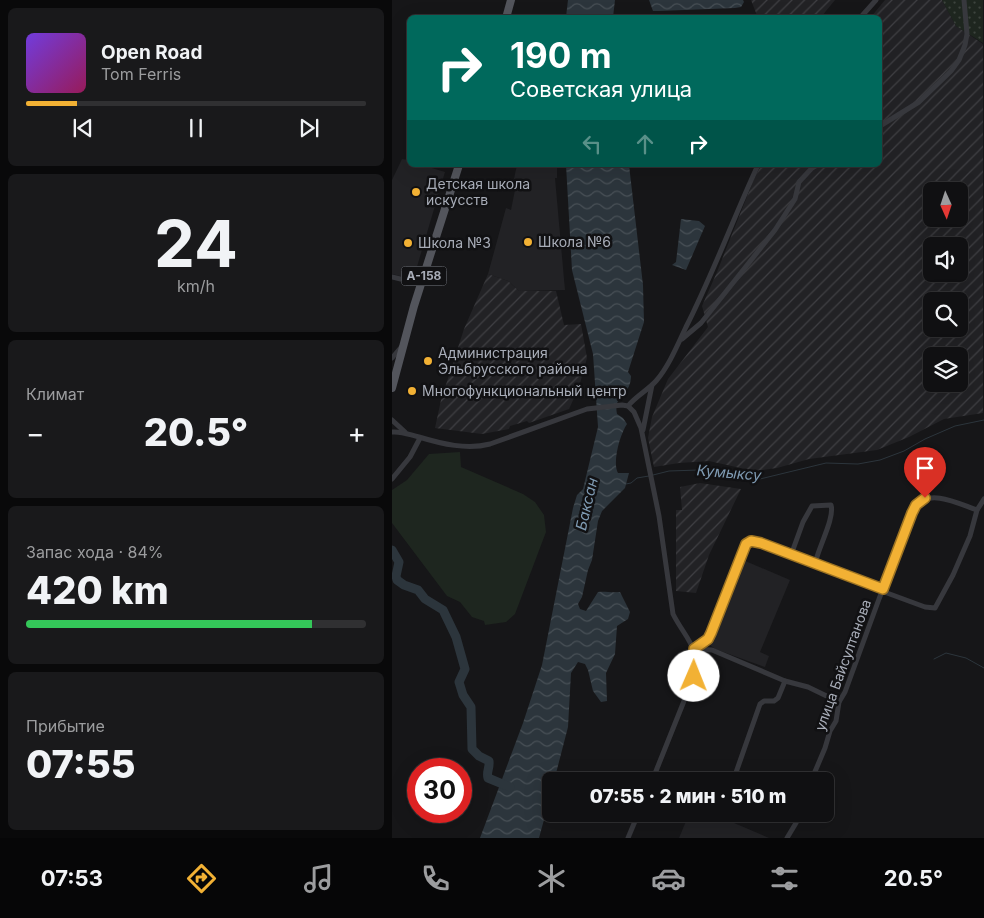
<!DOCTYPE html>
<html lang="ru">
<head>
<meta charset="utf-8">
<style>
	:root { --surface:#101012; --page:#19191b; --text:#f1f3f6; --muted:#9c9d9f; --line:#303032; --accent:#f2b134 }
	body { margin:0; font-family:Inter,sans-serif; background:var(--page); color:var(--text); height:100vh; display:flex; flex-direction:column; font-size:19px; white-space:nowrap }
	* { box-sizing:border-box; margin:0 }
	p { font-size:16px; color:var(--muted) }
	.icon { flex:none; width:28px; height:28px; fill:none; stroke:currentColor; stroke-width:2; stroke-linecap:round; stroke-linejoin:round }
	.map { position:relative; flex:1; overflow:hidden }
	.panel { display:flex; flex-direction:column; gap:8px; padding:8px; background:#09090a; width:392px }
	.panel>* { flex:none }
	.guide { position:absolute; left:15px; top:15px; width:475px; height:152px; border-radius:8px; box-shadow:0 5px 20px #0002,0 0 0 1px var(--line); background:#00695c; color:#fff; overflow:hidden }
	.needle { width:32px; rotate:177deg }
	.fabs { position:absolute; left:531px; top:182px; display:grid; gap:10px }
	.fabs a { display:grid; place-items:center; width:45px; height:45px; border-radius:8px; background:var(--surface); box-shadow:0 5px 20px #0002,0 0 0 1px var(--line); font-size:25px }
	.speed { position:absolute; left:15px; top:758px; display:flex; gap:10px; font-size:25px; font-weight:700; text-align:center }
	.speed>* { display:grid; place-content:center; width:65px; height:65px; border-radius:50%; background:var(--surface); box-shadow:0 5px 20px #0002,0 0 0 1px var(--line); line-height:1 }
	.speed .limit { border:8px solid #d22; background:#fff; color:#111 }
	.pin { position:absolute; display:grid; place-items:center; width:42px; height:42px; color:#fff; margin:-51px -21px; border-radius:50% 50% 50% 0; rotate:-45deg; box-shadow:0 0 5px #0007 }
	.pin .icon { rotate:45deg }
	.me { position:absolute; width:55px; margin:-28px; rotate:1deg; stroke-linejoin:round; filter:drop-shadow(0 0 4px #0008) }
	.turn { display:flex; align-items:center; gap:18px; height:105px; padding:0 20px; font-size:22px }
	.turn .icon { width:65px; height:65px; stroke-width:2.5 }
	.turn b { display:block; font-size:35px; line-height:42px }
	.lanes { display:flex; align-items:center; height:48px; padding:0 20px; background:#0003; justify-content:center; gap:25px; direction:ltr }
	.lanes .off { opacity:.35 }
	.big { font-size:38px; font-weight:800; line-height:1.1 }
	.panel .widget { flex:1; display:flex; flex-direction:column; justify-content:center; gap:8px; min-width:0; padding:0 18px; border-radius:8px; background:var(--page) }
	.panel .dial { align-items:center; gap:0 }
	.dial b { font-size:65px; line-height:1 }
	.song { display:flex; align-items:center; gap:15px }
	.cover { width:60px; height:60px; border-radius:8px; background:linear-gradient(135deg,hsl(260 70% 55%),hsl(330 70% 35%)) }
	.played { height:5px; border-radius:2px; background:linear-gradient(90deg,var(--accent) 15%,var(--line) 15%) }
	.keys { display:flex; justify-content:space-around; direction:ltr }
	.heat { display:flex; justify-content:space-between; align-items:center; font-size:28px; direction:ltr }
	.charge { height:8px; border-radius:4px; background:linear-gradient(90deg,#34c759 84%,var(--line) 0) }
	.trip { position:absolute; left:150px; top:772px; width:292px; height:50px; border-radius:8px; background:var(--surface); box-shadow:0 5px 20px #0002,0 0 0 1px var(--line); font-weight:800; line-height:50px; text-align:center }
	.menu { display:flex; height:80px; justify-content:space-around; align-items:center; background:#060607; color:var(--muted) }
	.menu .icon { width:35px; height:35px }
	.menu .active { color:var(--accent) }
	.menu b { font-size:22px; color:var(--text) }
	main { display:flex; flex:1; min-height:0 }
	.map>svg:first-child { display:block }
	.built { fill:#222225 }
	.industrial { fill:url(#industrial-furrows); fill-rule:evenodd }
	.grass { fill:url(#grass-dots) }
	.park { fill:#1e261f }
	.water { fill:url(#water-waves) }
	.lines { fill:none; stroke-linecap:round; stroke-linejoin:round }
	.stream { stroke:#2c353c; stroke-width:1 }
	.river { stroke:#2c353c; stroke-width:9 }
	.minor { stroke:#37383d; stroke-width:5 }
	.primary { stroke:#53555c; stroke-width:8 }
	.route-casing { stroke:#9d7322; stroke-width:12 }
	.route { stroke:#f2b134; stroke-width:9 }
	.poi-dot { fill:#f2b134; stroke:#111113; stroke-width:2 }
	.labels { text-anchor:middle; stroke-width:5; stroke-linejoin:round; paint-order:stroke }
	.shield { fill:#111113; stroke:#7b7e86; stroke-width:1 }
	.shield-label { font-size:12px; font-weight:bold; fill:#a8adb8 }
	.poi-label { font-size:14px; fill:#a8adb8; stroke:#111113; text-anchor:start }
	.street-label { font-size:14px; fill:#a8adb8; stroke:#111113 }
	.water-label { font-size:15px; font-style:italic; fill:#7f9bb3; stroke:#111113 }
</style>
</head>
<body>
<main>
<section class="panel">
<div class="widget">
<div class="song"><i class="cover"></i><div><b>Open Road</b><p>Tom Ferris</p></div></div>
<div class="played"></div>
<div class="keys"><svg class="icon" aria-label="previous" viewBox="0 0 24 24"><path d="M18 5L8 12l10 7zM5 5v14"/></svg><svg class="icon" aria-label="pause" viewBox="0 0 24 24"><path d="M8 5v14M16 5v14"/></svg><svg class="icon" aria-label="next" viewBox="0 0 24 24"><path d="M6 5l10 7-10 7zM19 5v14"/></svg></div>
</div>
<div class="widget dial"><b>24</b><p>km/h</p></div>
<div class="widget"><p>Климат</p>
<div class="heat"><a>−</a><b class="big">20.5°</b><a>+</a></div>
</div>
<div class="widget"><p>Запас хода · 84%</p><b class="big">420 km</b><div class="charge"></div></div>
<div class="widget"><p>Прибытие</p><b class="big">07:55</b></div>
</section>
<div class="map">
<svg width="592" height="838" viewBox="0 0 592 838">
	<defs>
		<pattern id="industrial-furrows" width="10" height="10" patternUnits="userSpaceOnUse" patternTransform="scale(1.25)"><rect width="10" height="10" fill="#222225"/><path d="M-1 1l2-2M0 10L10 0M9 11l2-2" fill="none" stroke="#3f3f43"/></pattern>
		<pattern id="grass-dots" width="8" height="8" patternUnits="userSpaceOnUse" patternTransform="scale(1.25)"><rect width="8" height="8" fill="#1e261f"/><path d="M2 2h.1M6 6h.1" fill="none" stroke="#3c433d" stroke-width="1.8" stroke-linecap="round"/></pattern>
		<pattern id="water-waves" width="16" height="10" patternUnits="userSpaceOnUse" patternTransform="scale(1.25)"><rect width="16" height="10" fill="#2c353c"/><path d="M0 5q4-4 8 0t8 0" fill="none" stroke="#485056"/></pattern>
	</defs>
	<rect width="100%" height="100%" fill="#161618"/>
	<g class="built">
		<polygon points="10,159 17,160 18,165 30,165 53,172 24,270 16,278 0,274 0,180"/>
		<polygon points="125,165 170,165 170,167 165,168 165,178 163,178 173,290 127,291 116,281 96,274 114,208 119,210 124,185 121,183"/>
		<polygon points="351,560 398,580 368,652 377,656 373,667 323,649 318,645 318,641"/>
		<polygon points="297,814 321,814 377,838 287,838"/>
	</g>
	<g class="industrial">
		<polygon points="359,0 443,0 429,17 366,18"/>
		<path d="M 493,0 L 550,0 L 564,26 L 591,44 L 591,413 L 552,419 L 517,437 L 485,450 L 417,459 L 385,468 L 362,471 L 317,461 L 287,463 L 262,467 L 256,438 L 260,417 L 276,379 L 316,327 L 310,306 L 325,272 L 362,179 L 369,165 L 488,165 L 488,18 L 479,17 ZM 540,191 L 568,191 L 568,219 L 540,219 ZM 540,246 L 568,246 L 568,274 L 540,274 ZM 540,301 L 568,301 L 568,329 L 540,329 ZM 540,356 L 568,356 L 568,384 L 540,384 Z"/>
		<polygon points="96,274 116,281 127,291 164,291 172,325 189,324 195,358 187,387 177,409 137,423 135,421 118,426 117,429 90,434 43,428 49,400 72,329"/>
		<polygon points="308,483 349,489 317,555 304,593 284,591 284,510 290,510 288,487"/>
	</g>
	<polygon class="grass" points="550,0 591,0 591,43 564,26"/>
	<polygon class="park" points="68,452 69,467 131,494 143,502 152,515 154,532 123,614 114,622 93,625 92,621 80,617 68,602 55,596 0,523 0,490 15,480 37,454"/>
	<g class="water">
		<polygon points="176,0 223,0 221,17 174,17"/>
		<polygon points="257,0 351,0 352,2 349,7 343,8 267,11 261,11"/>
		<path d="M 174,165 L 237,165 L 251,285 L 252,322 L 236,372 L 239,376 C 239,379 238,385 236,388 C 230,399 222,399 225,414 L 231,418 L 235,424 C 228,434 220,463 226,473 L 237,473 L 233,488 L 210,511 L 206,521 L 200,560 L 196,570 L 190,597 L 186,604 L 188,609 L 194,611 L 206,592 C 213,591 219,593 228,592 L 238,612 L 236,619 L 225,626 L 223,654 L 214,673 L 215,701 L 209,702 L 201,691 L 196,670 L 193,664 L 186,662 L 179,673 L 176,727 L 162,781 L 159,781 L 159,794 L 147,838 L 88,838 L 131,723 L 150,665 L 181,508 L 185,495 L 191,489 L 206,427 L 201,354 L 180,270 Z"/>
		<polygon points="289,219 307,221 313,226 294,270 280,265 284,262"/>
	</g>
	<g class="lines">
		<g class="stream">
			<polyline points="261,475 277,471 307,470 368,479 434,463 466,464 488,460 512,451 533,439 563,426 592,420"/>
			<polyline points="234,484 239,483 245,478 257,476"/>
			<polyline points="542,659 554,653 574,658 592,668"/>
		</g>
		<path class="river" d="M 0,550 L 7,562 L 4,576 L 5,580 L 12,585 L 26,590 L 33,599 L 51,610 L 64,637 L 73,669 L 67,682 L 71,695 L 79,707 L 80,749 L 87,756 L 97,761 C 98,768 94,772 96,778 L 118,787"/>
		<g class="minor">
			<polyline points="468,18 484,0"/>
			<polyline points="488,126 527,102 559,71 567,60 573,45 575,34 572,0"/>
			<polyline points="0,277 29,284"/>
			<polyline points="290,339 309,323 383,230 403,199 407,182 420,168 425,165"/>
			<polyline points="0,358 11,345"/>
			<path d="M 236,406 C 244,396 256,390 264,381 C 277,366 286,344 294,327 C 321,274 341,219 366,165"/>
			<polyline points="0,420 13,432"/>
			<polyline points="251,430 260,385"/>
			<path d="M 0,432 C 10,431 18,435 27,437 C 50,444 75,450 98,444 L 195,409 L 230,405 L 236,406 L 242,412 L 249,428 L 267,516 L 281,614 C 293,638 308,646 302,676 L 260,781"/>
			<polyline points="0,479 18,457 28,438"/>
			<path d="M 399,555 L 411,522 L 420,506 L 439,505 C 443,518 426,548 423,564"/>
			<polyline points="302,649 316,639 354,544 359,541 369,543 487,587 495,593 533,607 543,608 561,575 578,536 585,510 592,499"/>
			<polyline points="302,649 320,650 393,681 416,687 447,702"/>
			<polyline points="341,781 368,704 372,701 382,701 386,698 393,681"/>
			<path d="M 419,781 L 433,748 L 438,731 L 444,721 L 447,702 L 453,692 L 487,599 L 524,505 C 539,489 567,504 585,510"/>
			<polyline points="236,838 246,814"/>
			<polyline points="395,838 404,823 408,814"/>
		</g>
		<g class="primary">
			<polyline points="114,18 119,0"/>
			<polyline points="0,388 22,306 67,165"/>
		</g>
	</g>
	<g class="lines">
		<g class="route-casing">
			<polyline id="route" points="302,676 304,662 302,649 316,639 319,633 354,544 359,541 369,543 491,589 520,513 524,505 533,498"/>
		</g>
		<use href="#route" class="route"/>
	</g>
	<g class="poi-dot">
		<circle cx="24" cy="192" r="5"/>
		<circle cx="136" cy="242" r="5"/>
		<circle cx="16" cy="243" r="5"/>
		<circle cx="36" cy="361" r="5"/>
		<circle cx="20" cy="391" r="5"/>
	</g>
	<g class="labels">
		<rect class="shield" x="9.5" y="266.5" width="45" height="19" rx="4"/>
		<g class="shield-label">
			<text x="32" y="280">А-158</text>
		</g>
		<g class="poi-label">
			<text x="34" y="189">Детская школа<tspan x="34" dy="16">искусств</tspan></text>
			<text x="146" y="247">Школа №6</text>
			<text x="26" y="248">Школа №3</text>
			<text x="46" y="358">Администрация<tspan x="46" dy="16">Эльбрусского района</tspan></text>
			<text x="30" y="396">Многофункциональный центр</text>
		</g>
		<g class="street-label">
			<text transform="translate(451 665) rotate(-70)" y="5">улица Байсултанова</text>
		</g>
		<g class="water-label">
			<text transform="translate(337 473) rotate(5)" y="5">Кумыксу</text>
			<text transform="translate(195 504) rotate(-77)" y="5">Баксан</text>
		</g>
	</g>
</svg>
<div class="fabs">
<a><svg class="needle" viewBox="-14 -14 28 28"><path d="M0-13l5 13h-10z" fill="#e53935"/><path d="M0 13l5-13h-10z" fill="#9c9d9f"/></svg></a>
<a><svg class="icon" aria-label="sound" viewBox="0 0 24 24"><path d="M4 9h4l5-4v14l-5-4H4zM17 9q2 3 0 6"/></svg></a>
<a><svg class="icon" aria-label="search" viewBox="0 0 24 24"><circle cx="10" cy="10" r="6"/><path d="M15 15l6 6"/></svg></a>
<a><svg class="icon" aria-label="layers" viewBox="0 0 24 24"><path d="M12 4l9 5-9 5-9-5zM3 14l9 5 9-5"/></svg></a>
</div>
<div class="speed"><div class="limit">30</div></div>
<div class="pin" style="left:533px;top:498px;background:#d93025"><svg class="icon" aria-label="arrive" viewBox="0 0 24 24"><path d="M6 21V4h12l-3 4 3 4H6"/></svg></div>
<svg class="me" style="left:302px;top:676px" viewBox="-20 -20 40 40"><circle r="19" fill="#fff"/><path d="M0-13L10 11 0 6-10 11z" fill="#f2b134"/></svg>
<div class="trip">07:55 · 2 мин · 510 m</div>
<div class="guide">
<div class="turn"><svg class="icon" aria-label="right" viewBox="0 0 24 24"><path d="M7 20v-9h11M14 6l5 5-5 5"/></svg><div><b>190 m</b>Советская улица</div></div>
<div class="lanes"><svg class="icon off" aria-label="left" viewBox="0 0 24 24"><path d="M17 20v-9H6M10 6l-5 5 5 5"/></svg><svg class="icon off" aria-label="ahead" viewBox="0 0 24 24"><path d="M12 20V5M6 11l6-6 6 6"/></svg><svg class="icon" aria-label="right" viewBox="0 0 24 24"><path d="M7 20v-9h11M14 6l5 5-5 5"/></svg></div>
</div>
</div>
</main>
<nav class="menu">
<b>07:53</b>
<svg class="icon active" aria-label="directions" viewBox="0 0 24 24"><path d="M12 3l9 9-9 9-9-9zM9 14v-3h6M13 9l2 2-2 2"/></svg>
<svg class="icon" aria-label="music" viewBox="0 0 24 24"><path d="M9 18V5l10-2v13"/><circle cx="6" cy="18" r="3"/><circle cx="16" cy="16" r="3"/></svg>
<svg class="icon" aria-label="phone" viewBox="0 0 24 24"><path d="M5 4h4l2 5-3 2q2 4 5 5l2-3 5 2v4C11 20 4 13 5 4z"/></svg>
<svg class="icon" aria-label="climate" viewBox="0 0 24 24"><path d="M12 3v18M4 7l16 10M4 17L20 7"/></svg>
<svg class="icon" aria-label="car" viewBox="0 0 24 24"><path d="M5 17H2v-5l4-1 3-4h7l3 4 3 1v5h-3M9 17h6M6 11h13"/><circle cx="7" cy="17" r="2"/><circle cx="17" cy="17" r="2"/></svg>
<svg class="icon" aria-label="filters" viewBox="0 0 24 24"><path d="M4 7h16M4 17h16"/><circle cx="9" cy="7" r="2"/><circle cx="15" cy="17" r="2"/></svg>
<b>20.5°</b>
</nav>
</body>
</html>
